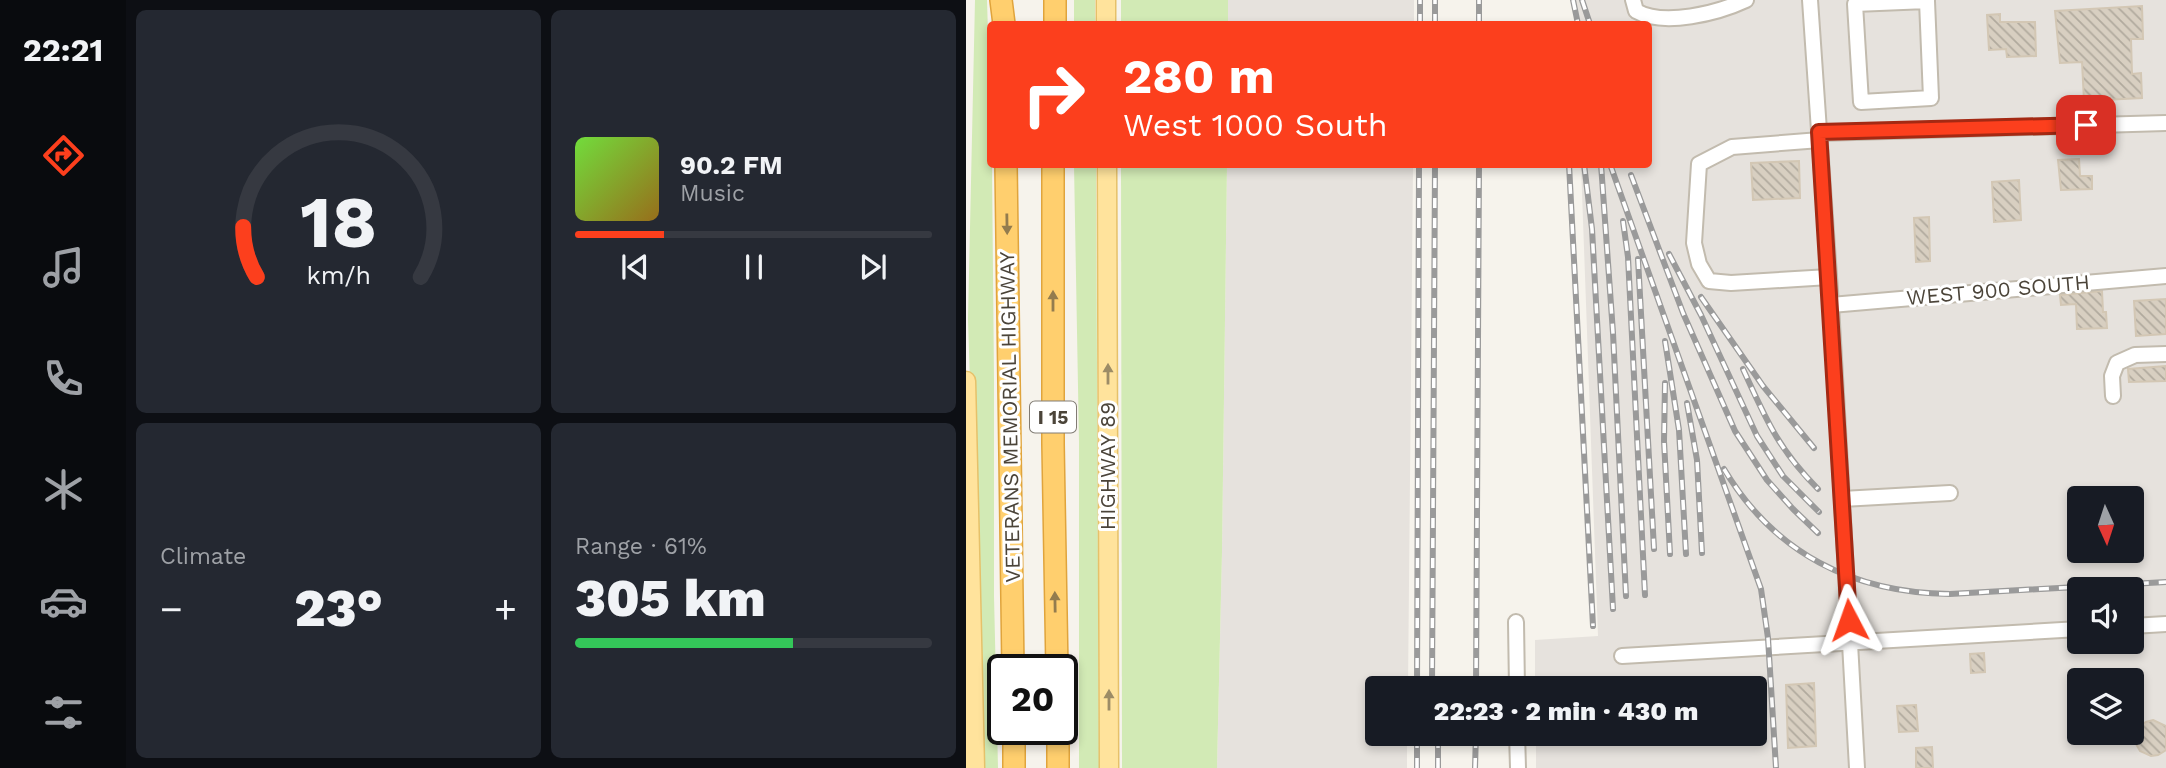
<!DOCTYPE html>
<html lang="en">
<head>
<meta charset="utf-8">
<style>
	:root { --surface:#171b24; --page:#242831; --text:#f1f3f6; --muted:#9ea1a6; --line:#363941; --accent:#fc3f1d }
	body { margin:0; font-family:"Work Sans",sans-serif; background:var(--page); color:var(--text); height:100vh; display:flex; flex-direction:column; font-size:26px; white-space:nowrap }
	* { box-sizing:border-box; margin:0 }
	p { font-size:23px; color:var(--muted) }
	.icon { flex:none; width:38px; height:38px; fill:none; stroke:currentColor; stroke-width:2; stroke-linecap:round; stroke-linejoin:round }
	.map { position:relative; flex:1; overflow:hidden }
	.details { display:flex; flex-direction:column; gap:10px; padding:10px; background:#0d0f14; width:840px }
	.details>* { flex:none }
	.guide { position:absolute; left:21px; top:21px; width:665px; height:147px; border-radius:7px; box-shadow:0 4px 10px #0003; background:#fc3f1d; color:#fff; overflow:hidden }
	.needle { width:46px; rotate:177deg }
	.buttons { position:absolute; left:1101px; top:486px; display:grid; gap:14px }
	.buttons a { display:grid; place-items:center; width:77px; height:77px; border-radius:7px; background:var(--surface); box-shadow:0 4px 10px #0003; font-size:35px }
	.speed { position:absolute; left:21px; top:654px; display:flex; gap:14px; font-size:35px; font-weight:700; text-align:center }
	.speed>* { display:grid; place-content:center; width:91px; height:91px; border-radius:50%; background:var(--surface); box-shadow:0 4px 10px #0003; line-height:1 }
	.speed .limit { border:4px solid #111; border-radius:10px; background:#fff; color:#111 }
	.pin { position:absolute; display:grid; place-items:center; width:60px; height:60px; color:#fff; margin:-30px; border-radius:14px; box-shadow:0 4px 10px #0006 }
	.me { position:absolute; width:77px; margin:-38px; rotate:356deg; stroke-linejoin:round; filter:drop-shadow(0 0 5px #0008) }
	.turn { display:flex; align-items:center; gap:24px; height:147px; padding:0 21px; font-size:32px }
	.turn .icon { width:91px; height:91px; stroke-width:2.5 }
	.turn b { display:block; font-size:49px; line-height:60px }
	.big { font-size:52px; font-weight:800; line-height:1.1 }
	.details .widget { flex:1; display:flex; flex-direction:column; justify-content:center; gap:10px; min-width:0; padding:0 24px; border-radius:10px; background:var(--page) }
	.details .dial { align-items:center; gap:0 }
	.dial svg { height:182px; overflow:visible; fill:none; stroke:var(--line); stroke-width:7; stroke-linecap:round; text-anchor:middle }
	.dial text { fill:var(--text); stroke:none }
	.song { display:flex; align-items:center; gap:21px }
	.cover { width:84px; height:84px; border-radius:10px; background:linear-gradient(135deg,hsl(100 70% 55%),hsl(40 70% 35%)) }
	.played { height:7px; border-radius:4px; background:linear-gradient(90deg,var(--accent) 25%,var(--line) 25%) }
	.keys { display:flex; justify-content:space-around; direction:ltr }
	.heat { display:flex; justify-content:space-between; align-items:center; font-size:38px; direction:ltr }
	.charge { height:10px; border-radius:5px; background:linear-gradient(90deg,#34c759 61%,var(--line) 0) }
	.details .tiles { flex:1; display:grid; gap:10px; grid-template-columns:repeat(2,1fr) }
	.trip { position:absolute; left:399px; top:676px; width:402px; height:70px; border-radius:7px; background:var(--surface); box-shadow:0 4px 10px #0003; font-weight:800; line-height:70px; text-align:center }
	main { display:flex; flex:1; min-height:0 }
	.tab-bar { display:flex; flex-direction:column; width:126px; justify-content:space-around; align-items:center; background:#090b0e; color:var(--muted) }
	.tab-bar .icon { width:49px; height:49px }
	.tab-bar .current { color:var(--accent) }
	.tab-bar b { font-size:32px; color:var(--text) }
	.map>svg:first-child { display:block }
	.industrial { fill:#e6e2dd; fill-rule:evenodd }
	.grass { fill:#d2eab5 }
	.building { fill:url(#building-back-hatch); stroke:#d3c7b4; stroke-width:2 }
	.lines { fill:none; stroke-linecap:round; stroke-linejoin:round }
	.minor-casing { stroke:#c2bbae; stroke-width:18 }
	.major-casing { stroke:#e6c16a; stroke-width:21 }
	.highway-casing { stroke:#e0a43c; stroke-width:24 }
	.minor { stroke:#fff; stroke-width:14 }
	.major { stroke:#ffe39c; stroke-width:18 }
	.highway { stroke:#ffcf6e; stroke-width:21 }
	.rail-casing { stroke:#9a9a9a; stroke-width:6 }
	.rail { stroke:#fff; stroke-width:3.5; stroke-dasharray:10; stroke-linecap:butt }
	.oneway { fill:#937c4e }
	.oneway2 { fill:#9c8c66 }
	.route-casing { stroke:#a42913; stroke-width:18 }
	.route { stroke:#fc3f1d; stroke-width:12 }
	.labels { text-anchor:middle; stroke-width:6; stroke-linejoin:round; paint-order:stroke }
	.shield { fill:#fff; stroke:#817c74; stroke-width:2 }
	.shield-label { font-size:19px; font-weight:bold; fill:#4b4439 }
	.street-label { font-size:21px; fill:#4b4439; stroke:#fff }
</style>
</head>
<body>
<main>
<nav class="tab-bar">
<b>22:21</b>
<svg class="icon current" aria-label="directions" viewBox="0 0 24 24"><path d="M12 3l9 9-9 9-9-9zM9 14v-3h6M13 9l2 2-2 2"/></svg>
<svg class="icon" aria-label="music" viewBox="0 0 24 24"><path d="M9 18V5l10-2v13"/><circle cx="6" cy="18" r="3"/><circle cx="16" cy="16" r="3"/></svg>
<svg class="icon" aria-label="phone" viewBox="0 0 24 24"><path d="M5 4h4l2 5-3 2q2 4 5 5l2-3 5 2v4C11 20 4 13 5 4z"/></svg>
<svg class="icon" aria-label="climate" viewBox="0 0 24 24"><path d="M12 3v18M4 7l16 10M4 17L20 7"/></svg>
<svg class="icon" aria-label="car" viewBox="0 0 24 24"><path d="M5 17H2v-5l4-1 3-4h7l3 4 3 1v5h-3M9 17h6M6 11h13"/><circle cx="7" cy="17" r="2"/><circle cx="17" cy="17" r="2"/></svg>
<svg class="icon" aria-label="filters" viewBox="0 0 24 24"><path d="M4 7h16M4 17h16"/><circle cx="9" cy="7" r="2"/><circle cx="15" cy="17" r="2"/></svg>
</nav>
<section class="details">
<div class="tiles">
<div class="widget dial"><svg viewBox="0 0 100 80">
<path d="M14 69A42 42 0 1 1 86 69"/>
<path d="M14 69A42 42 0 0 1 8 47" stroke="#fc3f1d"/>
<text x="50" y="56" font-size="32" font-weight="700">18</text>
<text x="50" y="72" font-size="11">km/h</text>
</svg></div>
<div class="widget">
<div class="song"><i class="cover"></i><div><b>90.2 FM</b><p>Music</p></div></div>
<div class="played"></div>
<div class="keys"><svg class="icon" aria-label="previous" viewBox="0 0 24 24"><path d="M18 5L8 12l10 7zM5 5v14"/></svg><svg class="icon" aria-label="pause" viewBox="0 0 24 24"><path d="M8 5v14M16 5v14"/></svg><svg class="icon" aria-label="next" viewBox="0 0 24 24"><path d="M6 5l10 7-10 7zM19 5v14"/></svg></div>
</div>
<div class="widget"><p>Climate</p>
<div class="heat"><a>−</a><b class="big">23°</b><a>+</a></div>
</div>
<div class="widget"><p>Range · 61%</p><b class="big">305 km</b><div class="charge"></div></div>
</div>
</section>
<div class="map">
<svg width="1200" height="768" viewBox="0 0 1200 768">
	<defs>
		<pattern id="building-back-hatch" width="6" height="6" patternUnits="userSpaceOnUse" patternTransform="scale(1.75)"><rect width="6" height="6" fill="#d8cfc1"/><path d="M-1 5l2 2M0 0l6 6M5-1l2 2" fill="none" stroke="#b1aa9e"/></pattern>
	</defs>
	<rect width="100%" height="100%" fill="#f6f3ec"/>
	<g class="industrial">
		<rect x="262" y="0" width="186" height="24"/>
		<path d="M 609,0 L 1200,0 L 1200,768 L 570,768 L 570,733 L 789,733 L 789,688 L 569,688 L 569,640 L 632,636 L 615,165 L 682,164 L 682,24 L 610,24 ZM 1113,499 L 1166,499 L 1166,551 L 1113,551 ZM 1113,590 L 1166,590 L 1166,642 L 1113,642 ZM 1113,681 L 1166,681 L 1166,733 L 1113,733 Z"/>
		<polygon points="261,165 447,165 442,688 411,688 411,733 441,733 441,768 251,768 256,552"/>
	</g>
	<g class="grass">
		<polygon points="9,0 21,0 26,165 28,380 28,596 32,768 16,768 2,319"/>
		<rect x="108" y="0" width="21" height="24"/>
		<rect x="155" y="0" width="107" height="24"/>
		<polygon points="108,165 130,165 133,768 113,768 113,442"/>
		<polygon points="155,165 261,165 256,552 251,768 156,768"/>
	</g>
	<g class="building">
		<polygon points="1176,6 1177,39 1165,39 1166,74 1175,73 1176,98 1118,101 1116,62 1094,63 1089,11"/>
		<polygon points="1034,14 1034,22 1069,22 1070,56 1041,57 1040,49 1023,50 1021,15"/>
		<polygon points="1113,159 1114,176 1126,176 1126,189 1095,190 1092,160"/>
		<polygon points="833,161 834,198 787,200 785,163"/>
		<polygon points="1053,180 1055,220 1028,222 1026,182"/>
		<polygon points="963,217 964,261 950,262 948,218"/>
		<polygon points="1136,291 1137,312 1140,312 1141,328 1111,329 1110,304 1095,305 1094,295"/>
		<polygon points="1200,299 1200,334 1170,336 1168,301"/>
		<polygon points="1200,366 1200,381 1163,382 1162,369"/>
		<polygon points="1018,653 1019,672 1005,673 1004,654"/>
		<polygon points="848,683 850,746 822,748 820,685"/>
		<polygon points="950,705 952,731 933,732 931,706"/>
		<polygon points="1187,720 1200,726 1200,750 1192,755 1185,756 1174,751 1170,744 1169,737 1174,726 1180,722"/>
		<polygon points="966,747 967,768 950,768 950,748"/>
	</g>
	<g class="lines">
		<g class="minor-casing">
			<g id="minor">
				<path d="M 667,0 L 670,11 C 698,27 752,13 780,0"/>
				<polyline points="844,0 865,305 891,768"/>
				<polygon points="961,1 965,98 895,102 889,4"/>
				<polyline points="854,133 1200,123"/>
				<polyline points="854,140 766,147 733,164 728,243 733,264 743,281 765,283 863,277"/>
				<polyline points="865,305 1200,276"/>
				<polyline points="1147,396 1146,376 1151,363 1169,355 1200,354"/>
				<polyline points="876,499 984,493"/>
				<polyline points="550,622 551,688"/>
				<polyline points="1166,626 1200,624"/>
				<polyline points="656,656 1113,629"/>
				<polyline points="551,733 552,768"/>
			</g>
		</g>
		<g class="major-casing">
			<g id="major">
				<polyline points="140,0 140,24"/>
				<polyline points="141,164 143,768"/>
				<polyline points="0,381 9,768"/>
			</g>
		</g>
		<g class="highway-casing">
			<g id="highway">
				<polyline points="35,0 38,24"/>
				<polyline points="89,24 89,0"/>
				<polyline points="40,164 47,670"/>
				<polyline points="87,164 87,444 91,670"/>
				<polyline points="48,730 48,768"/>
				<polyline points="92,730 92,768"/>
			</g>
		</g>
		<use href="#minor" class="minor"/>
		<use href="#major" class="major"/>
		<use href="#highway" class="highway"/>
		<g class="rail-casing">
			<g id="rail">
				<polyline points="607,0 612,24"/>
				<polyline points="616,0 624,24"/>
				<polyline points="454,24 454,0"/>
				<polyline points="469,24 469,0"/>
				<polyline points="513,24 513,0"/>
				<polyline points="603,164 627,626"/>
				<polyline points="618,164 626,229 647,609"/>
				<polyline points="635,164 647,333 660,596"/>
				<polyline points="644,164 795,589 802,638 810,768"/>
				<polyline points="665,175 717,313 769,431 801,480 827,509 852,533"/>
				<polyline points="657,221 662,257 679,595"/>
				<polyline points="703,254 735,315 791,436 817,476 853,512"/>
				<polyline points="672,259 688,549"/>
				<polyline points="735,297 797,386 848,448"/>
				<polyline points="699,341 713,430 720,554"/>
				<path d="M 777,369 C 800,419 812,449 852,489"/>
				<polyline points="699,383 698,441 704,554"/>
				<polyline points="721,403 731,460 736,553"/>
				<path d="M 758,469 C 808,553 887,593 984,594 L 1200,582"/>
				<polyline points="451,688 453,164"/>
				<polyline points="466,688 469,164"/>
				<polyline points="510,688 513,164"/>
				<polyline points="451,768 451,733"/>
				<polyline points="472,768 472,733"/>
				<polyline points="509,768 510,733"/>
			</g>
		</g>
		<use href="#rail" class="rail"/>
	</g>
	<defs><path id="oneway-solid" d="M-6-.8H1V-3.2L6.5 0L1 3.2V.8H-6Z" transform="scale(1.75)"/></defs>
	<g class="oneway">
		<use href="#oneway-solid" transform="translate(41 224) rotate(89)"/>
		<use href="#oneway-solid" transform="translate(87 301) rotate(-90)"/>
		<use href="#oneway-solid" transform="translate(89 602) rotate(-91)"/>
	</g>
	<g class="oneway2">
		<use href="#oneway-solid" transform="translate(142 374) rotate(-90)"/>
		<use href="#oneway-solid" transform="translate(143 700) rotate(-90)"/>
	</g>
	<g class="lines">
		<g class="route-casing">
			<polyline id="route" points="883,620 853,132 1120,125"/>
		</g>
		<use href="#route" class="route"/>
	</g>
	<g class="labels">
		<rect class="shield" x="64" y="401.5" width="46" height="31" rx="5"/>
		<g class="shield-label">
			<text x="87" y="424">I 15</text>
		</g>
		<g class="street-label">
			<text transform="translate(1032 290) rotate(-5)" y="7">WEST 900 SOUTH</text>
			<text transform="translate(44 417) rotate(-91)" y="7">VETERANS MEMORIAL HIGHWAY</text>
			<text transform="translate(142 466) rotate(-90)" y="7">HIGHWAY 89</text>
		</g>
	</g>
</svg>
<div class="buttons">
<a><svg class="needle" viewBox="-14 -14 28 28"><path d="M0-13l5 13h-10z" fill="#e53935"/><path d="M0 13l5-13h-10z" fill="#9ea1a6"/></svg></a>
<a><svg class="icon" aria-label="sound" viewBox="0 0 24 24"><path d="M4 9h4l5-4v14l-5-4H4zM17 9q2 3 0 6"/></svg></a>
<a><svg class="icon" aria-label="layers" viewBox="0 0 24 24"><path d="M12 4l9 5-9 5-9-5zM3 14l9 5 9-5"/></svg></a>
</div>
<div class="speed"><div class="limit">20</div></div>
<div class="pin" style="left:1120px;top:125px;background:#d93025"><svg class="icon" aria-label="arrive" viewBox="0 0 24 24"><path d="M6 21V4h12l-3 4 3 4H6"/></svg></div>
<svg class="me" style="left:883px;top:620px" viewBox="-20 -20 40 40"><path d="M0-17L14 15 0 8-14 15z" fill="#fc3f1d" stroke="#fff" stroke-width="4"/></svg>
<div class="trip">22:23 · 2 min · 430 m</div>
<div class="guide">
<div class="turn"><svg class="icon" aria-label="right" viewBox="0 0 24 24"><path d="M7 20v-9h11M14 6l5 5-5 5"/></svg><div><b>280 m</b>West 1000 South</div></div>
</div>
</div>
</main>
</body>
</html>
